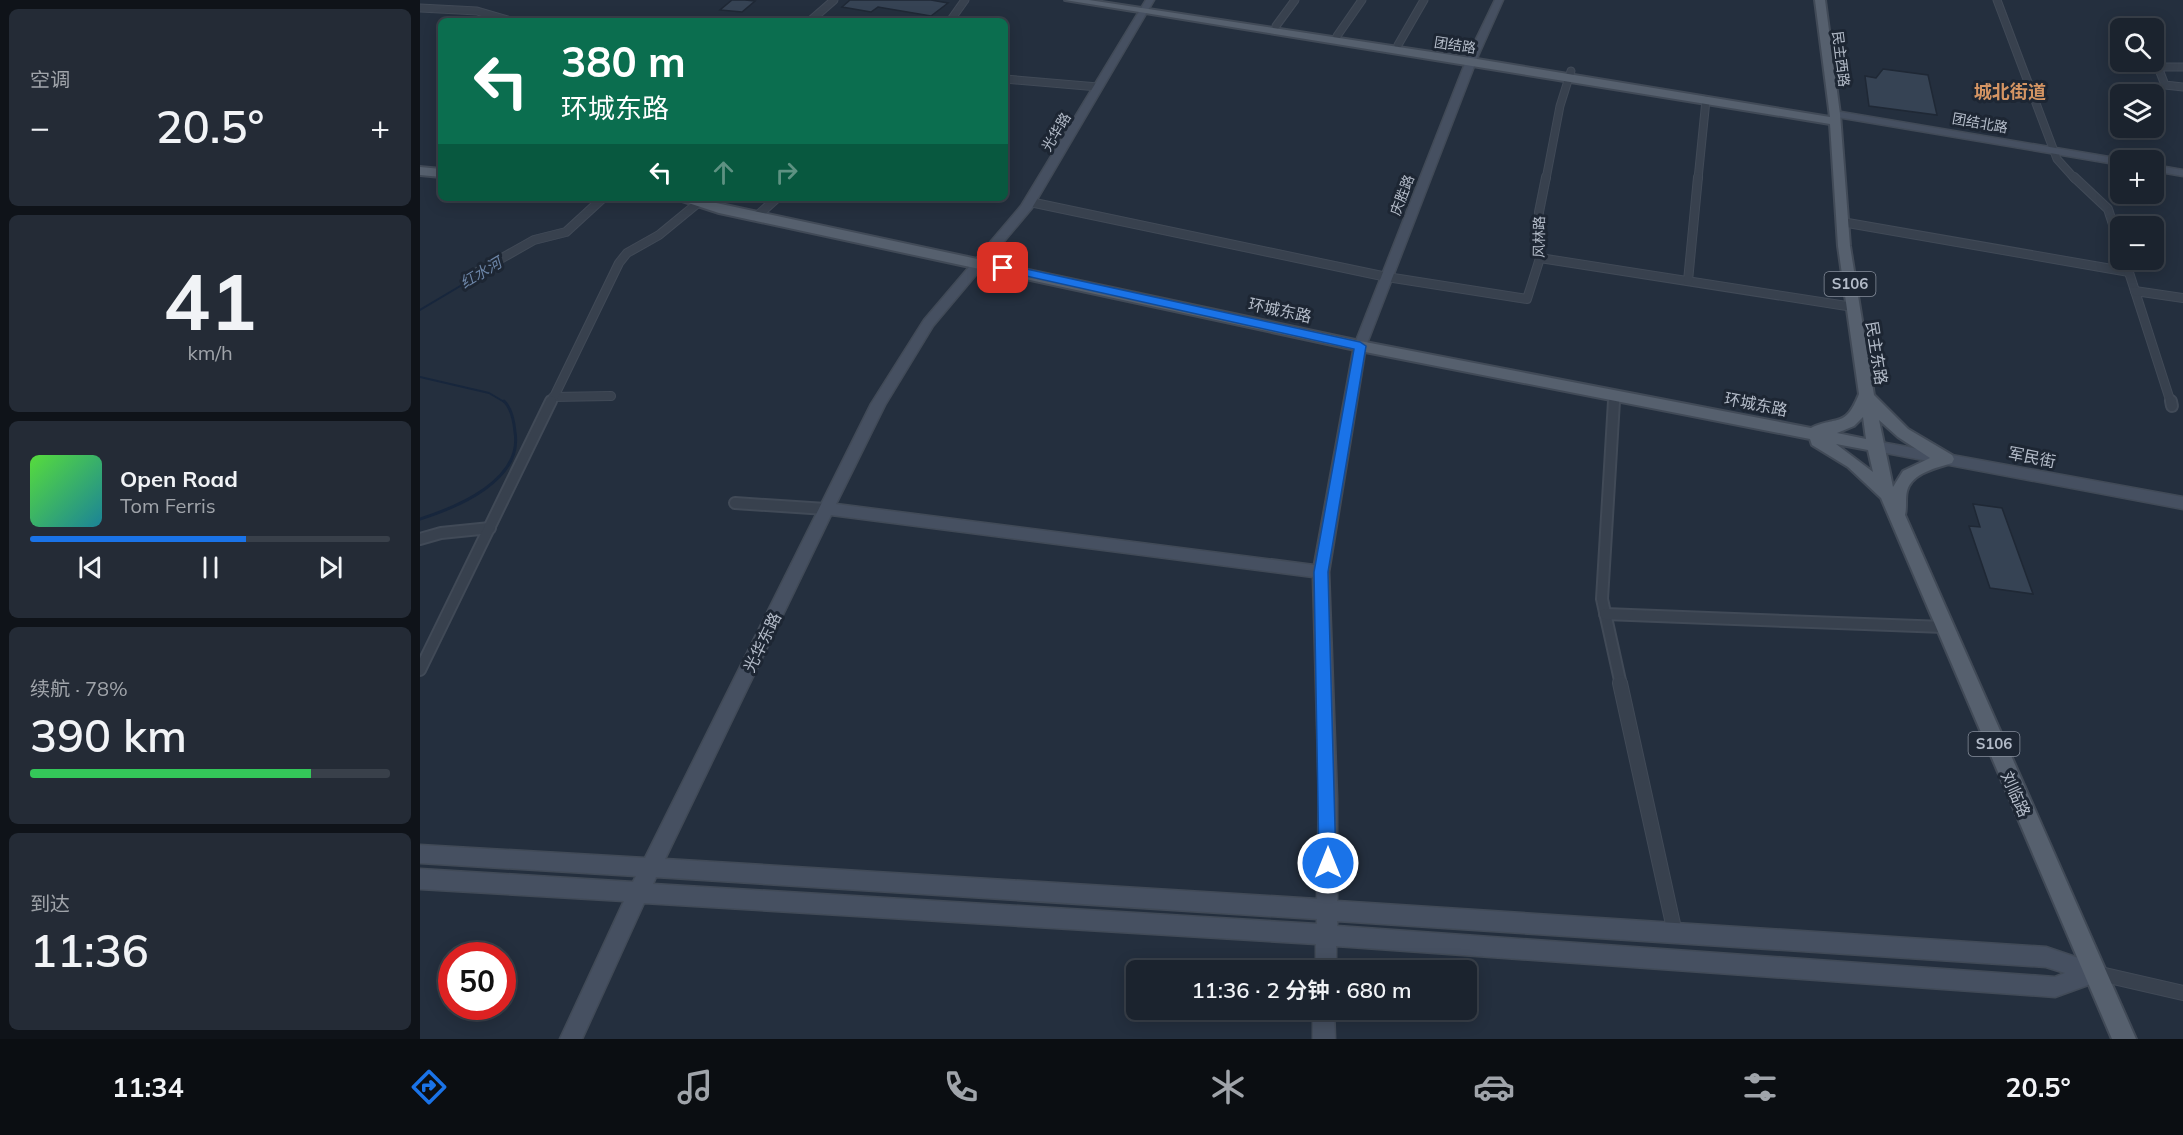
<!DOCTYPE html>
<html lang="zh">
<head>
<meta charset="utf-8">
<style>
	:root { --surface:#1b232e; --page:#242b36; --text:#f1f3f6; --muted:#a0a4aa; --line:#39404a; --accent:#1a73e8 }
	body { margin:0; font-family:Mulish,"Noto Sans SC",sans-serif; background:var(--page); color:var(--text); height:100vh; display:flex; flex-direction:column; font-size:22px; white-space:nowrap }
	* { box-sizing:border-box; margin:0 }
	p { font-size:20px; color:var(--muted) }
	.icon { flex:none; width:33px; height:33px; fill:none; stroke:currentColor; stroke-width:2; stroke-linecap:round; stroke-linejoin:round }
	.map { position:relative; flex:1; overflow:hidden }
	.details { display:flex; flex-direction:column; gap:9px; padding:9px; background:#0f1319; width:420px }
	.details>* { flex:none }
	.banner { position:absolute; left:18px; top:18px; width:570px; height:183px; border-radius:9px; box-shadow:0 3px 15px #0003,0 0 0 2px var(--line); background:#0b6e4f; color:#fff; overflow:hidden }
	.buttons { position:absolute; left:1690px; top:18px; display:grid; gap:12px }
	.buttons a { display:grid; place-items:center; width:54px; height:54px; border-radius:9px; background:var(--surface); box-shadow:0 3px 15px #0003,0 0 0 2px var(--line); font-size:30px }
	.speed { position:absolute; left:18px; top:942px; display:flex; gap:12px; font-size:30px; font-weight:700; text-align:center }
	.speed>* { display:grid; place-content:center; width:78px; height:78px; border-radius:50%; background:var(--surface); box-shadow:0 3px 15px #0003,0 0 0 2px var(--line); line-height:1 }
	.speed .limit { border:9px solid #d22; background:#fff; color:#111 }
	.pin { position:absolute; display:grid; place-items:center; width:51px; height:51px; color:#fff; margin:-26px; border-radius:12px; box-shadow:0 3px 9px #0006 }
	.me { position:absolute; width:66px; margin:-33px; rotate:0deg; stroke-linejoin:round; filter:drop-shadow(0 0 4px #0008) }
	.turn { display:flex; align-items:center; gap:21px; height:126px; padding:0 24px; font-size:27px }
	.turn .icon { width:78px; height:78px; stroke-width:2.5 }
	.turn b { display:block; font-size:42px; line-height:51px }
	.lanes { display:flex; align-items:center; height:57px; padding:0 24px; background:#0003; justify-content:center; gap:30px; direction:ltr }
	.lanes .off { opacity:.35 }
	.big { font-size:45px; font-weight:600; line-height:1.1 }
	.details .widget { flex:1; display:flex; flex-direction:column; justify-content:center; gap:9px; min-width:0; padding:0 21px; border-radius:9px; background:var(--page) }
	.details .dial { align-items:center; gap:0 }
	.dial b { font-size:78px; line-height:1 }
	.song { display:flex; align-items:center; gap:18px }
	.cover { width:72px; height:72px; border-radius:9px; background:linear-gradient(135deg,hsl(110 70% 55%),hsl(190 70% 35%)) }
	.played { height:6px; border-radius:3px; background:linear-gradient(90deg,var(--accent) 60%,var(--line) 60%) }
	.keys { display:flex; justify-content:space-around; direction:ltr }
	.heat { display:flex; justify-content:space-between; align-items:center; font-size:33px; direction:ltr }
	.charge { height:9px; border-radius:4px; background:linear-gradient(90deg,#34c759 78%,var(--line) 0) }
	.trip { position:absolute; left:706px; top:960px; width:351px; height:60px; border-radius:9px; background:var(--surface); box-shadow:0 3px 15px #0003,0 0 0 2px var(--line); font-weight:600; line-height:60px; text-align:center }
	.dock { display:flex; height:96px; justify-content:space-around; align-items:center; background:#0b0e12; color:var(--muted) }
	.dock .icon { width:42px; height:42px }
	.dock .active { color:var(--accent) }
	.dock b { font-size:27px; color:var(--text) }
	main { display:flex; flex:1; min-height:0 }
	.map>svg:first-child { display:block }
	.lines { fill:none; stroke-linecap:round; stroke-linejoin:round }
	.stream-far1 { stroke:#17263c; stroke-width:2 }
	.stream { stroke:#17263c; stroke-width:3 }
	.building { fill:#364354; stroke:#1f2835; stroke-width:1.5 }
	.street-far3-casing { stroke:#414a57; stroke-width:9 }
	.street-far2-casing { stroke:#414a57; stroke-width:10 }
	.street-far1-casing { stroke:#414a57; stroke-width:14 }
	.street-casing { stroke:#414a57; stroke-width:16 }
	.secondary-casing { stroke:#414a57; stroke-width:3 }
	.primary-casing { stroke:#414a57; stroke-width:4 }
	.street-far3 { stroke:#38414e; stroke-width:7 }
	.street-far2 { stroke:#38414e; stroke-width:8 }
	.street-far1 { stroke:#38414e; stroke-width:10 }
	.street { stroke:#38414e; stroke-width:14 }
	.secondary { fill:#465061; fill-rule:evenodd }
	.primary { fill:#56606e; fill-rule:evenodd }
	.route { fill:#1a73e8; stroke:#114b97; stroke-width:1.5 }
	.labels { text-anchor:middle; stroke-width:6; stroke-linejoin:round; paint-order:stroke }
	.far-street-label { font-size:14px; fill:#b4bcc9; stroke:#1d2633 }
	.far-water-label { font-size:15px; font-style:italic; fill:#6d86a8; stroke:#1d2633 }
	.shield { fill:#1d2633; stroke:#878f9c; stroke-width:1.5 }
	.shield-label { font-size:15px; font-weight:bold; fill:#b4bcc9 }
	.street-label { font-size:16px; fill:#b4bcc9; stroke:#1d2633 }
	.far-district-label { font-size:18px; font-weight:bold; fill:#d59563; stroke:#1d2633 }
</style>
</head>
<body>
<main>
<section class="details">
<div class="widget"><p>空调</p>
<div class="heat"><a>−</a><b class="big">20.5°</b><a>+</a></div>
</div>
<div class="widget dial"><b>41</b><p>km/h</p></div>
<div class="widget">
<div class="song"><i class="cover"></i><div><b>Open Road</b><p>Tom Ferris</p></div></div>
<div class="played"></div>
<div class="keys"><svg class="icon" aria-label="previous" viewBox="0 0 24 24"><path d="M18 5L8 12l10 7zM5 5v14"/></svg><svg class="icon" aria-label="pause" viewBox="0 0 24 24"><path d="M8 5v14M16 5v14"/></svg><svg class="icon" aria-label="next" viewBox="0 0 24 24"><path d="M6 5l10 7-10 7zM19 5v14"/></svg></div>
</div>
<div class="widget"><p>续航 · 78%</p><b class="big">390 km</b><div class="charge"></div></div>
<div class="widget"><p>到达</p><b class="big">11:36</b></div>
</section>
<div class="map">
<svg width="1763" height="1039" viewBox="0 0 1763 1039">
	<rect width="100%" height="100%" fill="#242f3e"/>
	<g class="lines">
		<g class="stream-far1">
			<polyline points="0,310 47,282"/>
			<polyline points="0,377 69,393 86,403"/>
		</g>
		<path class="stream" d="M 0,519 C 38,507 103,480 95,432 C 94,421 92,409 84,401"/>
	</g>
	<g class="building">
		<polygon points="312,0 325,0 335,1 322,12 300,10"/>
		<polygon points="430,0 511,0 528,3 511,16 458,7 451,12 422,7"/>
		<polygon points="1463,69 1508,75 1517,115 1449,106 1445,76 1456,78"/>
		<polygon points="1553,504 1582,508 1613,594 1570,588 1549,526 1560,527"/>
	</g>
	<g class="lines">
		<g class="street-far3-casing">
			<g id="street-far3">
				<polyline points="1577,0 1637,159 1655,179"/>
				<polyline points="0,8 57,11 91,21"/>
				<polyline points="390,21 414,0"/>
				<polyline points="530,21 545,0"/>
				<polyline points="856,26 875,0"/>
				<polyline points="917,36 942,0"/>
				<polyline points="978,45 1004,0"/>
				<polyline points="1763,67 1738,67 1745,85 1763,87"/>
				<polyline points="585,79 678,87"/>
				<polyline points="1126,179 1140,106 1151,71"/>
				<polyline points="1278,179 1286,100"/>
			</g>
		</g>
		<g class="street-far2-casing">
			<g id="street-far2">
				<polyline points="1654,177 1688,209 1701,249"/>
				<polyline points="610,202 967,277 1107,299 1120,258 1119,212 1126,177"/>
				<polyline points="336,217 357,198"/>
				<polyline points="1422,222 1709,272"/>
				<polyline points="1120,258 1433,307"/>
				<polyline points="1705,260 1751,403"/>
				<polyline points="45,279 114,240 146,232 183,198"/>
				<polyline points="1268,281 1278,177"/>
				<polyline points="1715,291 1763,298"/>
				<polyline points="133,397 191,396"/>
				<polyline points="131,403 199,263 207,253 239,235 278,203"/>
				<polyline points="1194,403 1194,395"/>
			</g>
		</g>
		<g class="street-far1-casing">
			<g id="street-far1">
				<polyline points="1194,401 1182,599 1201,685"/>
				<polyline points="1751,401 1752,406"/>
				<polyline points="315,503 406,509"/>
				<polyline points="0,539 21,533 70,528"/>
				<polyline points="1185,614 1524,627"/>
				<polyline points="0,670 131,401"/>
			</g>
		</g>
		<g class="street-casing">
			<g id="street">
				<polyline points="1200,683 1255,933"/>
				<polyline points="1676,973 1763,993"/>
			</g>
		</g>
		<g class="secondary-casing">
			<g id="secondary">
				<path d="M 726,0 L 734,0 L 612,208 L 513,326 L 465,405 L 416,504 L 894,565 L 934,346 L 1048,56 L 1075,0 L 1083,0 L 1058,56 L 946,346 L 909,572 L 917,798 L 917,901 L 1626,947 L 1682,966 L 1685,973 L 1682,980 L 1635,997 L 916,946 L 916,970 L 896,970 L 896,944 L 224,903 L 162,1039 L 140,1039 L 204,901 L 0,889 L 0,869 L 213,882 L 216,876 L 0,863 L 0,845 L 225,858 L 451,404 L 504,320 L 601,206 ZM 411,515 L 893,577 L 899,798 L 897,899 L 245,859 ZM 236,877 L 897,919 L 897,924 L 233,884 ZM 917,921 L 1626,967 L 1645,973 L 1635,977 L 917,926 Z"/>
				<polygon points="1415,111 1701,159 1705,160 1701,160 1701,165 1411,116 1411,112"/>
				<polygon points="1734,165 1763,170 1763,176 1734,171"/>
				<polygon points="1455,441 1763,497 1763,509 1450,450 1448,446 1450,442"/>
				<polygon points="893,1010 914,1010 915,1039 893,1039"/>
			</g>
		</g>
		<g class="primary-casing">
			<g id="primary">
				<path d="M 645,0 L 669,0 L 1051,58 L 1410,117 L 1395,0 L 1405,0 L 1420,114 L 1430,246 L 1454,395 L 1488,429 L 1532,455 L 1534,459 L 1532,463 C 1516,468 1492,473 1487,491 C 1485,499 1487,507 1485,515 L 1716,1039 L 1692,1039 L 1461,498 L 1428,467 L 1392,445 L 1390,439 L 940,351 L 299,213 L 253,198 L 273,198 L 940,341 L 1391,428 C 1418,415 1425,429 1439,394 L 1418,246 L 1410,124 ZM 1443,417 L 1446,439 L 1417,433 L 1434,426 ZM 1459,420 L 1478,437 L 1510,458 L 1483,471 L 1473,487 ZM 1416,444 L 1448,450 L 1453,472 Z"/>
				<polygon points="0,167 21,169 21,177 0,175"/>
			</g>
		</g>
		<use href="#street-far3" class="street-far3"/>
		<use href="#street-far2" class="street-far2"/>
		<use href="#street-far1" class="street-far1"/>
		<use href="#street" class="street"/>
		<use href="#secondary" class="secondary"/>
		<use href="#primary" class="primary"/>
	</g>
	<polygon class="route" points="583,264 940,342 946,346 908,572 916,863 914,869 908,872 901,869 899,863 894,572 934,349 579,270 579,265"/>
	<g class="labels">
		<g class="far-street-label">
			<text transform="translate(1035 45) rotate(9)" y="5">团结路</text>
			<text transform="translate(1421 59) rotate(83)" y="5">民主西路</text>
			<text transform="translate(1560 123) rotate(10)" y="5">团结北路</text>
			<text transform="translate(636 132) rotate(-59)" y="5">光华路</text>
			<text transform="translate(982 195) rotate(-69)" y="5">庆胜路</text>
			<text transform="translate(1119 237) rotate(-89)" y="5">风林路</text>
		</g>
		<g class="far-water-label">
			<text transform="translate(61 273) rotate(-31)" y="5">红水河</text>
		</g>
		<g class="shield">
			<rect x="1404.5" y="272" width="51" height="24" rx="4.5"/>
			<rect x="1548.5" y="732" width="51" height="24" rx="4.5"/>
		</g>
		<g class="shield-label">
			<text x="1430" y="289">S106</text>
			<text x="1574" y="749">S106</text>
		</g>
		<g class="street-label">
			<text transform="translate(860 310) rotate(12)" y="6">环城东路</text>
			<text transform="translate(1457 353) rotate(81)" y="6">民主东路</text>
			<text transform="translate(1336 404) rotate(11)" y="6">环城东路</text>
			<text transform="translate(1612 457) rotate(11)" y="6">军民街</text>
			<text transform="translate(342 642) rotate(-64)" y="6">光华东路</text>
			<text transform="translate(1596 794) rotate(66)" y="6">刘临路</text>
		</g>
		<g class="far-district-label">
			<text x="1590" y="98">城北街道</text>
		</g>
	</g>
</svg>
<div class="buttons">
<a><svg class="icon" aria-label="search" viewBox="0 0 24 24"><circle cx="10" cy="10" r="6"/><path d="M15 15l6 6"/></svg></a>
<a><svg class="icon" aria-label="layers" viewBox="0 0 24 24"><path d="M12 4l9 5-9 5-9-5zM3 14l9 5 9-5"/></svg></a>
<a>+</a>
<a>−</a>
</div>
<div class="speed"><div class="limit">50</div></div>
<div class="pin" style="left:583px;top:268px;background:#d93025"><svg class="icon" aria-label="arrive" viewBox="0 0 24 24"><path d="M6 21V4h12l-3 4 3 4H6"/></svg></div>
<svg class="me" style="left:908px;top:863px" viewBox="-20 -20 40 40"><circle r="17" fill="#1a73e8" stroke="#fff" stroke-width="3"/><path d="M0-11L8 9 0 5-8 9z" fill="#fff"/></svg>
<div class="trip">11:36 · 2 分钟 · 680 m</div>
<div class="banner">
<div class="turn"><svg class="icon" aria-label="left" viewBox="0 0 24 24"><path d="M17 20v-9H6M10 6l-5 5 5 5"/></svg><div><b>380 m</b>环城东路</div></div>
<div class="lanes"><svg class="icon" aria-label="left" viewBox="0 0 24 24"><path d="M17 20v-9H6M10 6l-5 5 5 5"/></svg><svg class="icon off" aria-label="ahead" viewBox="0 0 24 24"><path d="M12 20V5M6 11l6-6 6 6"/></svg><svg class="icon off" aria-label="right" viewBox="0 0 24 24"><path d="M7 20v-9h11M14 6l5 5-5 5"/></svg></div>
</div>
</div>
</main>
<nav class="dock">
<b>11:34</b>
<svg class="icon active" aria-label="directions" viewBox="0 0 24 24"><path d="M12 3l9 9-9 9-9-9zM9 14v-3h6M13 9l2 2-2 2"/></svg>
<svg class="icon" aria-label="music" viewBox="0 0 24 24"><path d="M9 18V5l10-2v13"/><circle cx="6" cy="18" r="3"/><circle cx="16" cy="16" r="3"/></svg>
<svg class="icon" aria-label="phone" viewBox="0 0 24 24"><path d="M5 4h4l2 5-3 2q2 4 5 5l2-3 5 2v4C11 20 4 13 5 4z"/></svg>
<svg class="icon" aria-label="climate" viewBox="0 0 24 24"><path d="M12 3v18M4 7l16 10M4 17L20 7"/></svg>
<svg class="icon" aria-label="car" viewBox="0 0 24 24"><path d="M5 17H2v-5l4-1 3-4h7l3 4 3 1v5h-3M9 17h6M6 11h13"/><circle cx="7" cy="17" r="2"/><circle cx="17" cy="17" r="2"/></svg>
<svg class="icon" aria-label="filters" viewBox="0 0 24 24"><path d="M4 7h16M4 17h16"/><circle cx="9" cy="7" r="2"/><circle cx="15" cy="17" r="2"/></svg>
<b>20.5°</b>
</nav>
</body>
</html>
